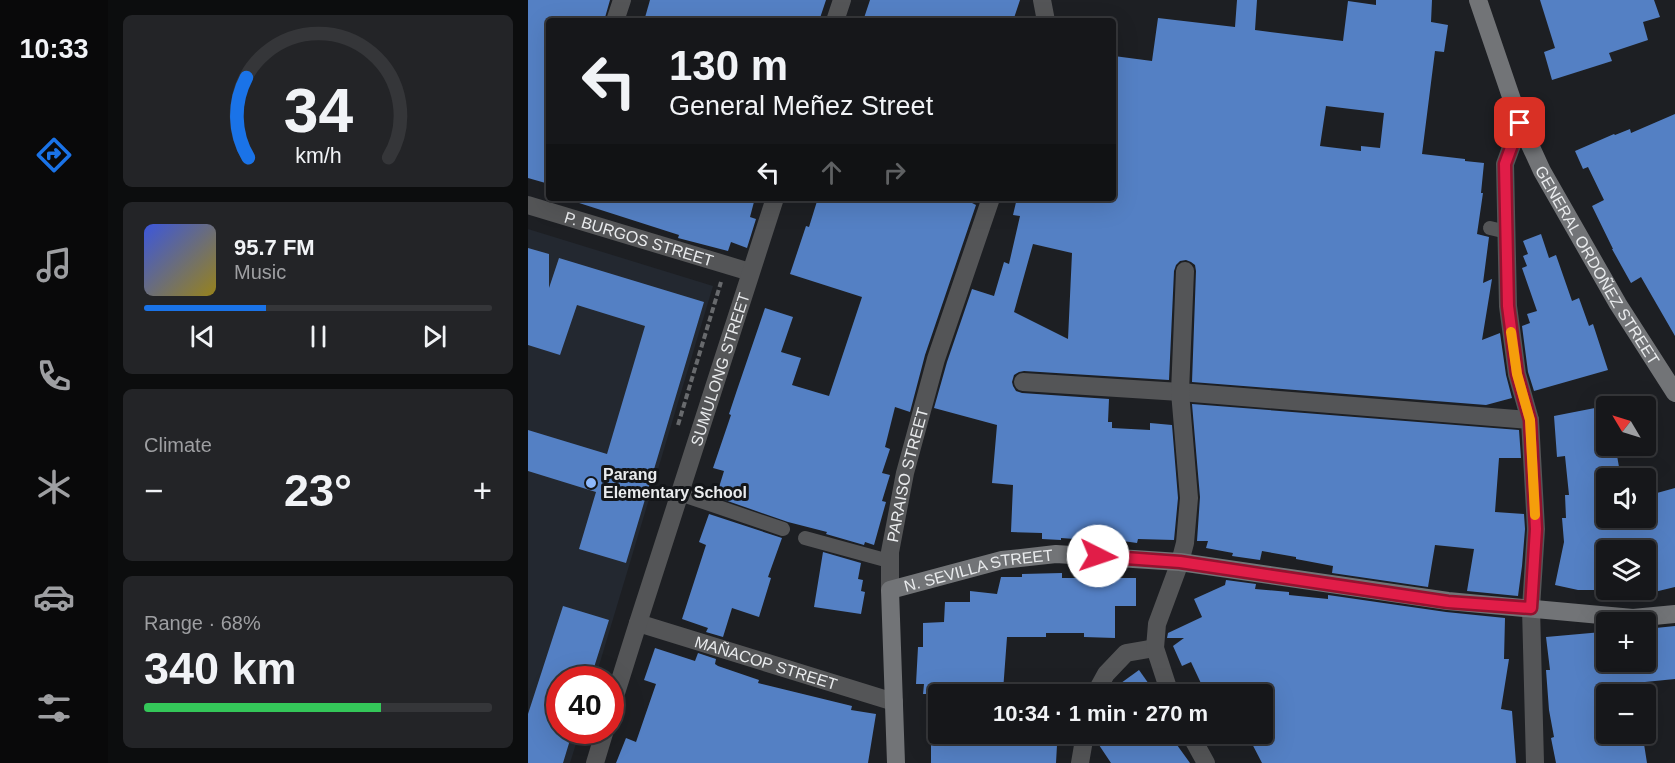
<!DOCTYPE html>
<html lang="en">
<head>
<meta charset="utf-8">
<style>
	:root { --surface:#16171a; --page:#232427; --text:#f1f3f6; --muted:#9e9fa2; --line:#353639; --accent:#1a73e8 }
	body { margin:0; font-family:Helvetica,sans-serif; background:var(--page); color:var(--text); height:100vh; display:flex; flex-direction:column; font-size:22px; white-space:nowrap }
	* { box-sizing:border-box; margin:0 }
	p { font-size:20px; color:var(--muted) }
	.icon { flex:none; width:33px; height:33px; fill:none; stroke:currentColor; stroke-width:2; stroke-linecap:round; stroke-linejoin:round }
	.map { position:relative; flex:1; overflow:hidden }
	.details { display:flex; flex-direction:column; gap:15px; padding:15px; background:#0c0d0e; width:420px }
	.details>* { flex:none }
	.guide { position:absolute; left:18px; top:18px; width:570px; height:183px; border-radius:6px; box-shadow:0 6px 24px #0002,0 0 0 2px var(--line); background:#16171a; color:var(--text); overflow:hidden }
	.needle { width:39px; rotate:308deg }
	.tools { position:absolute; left:1068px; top:396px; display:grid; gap:12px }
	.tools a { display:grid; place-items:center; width:60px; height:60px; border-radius:6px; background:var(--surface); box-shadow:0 6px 24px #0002,0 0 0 2px var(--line); font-size:30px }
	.speed { position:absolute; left:18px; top:666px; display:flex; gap:12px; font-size:30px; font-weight:700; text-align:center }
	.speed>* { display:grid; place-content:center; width:78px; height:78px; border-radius:50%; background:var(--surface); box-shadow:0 6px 24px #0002,0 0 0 2px var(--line); line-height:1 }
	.speed .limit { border:9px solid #d22; background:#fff; color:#111 }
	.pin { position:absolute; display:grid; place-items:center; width:51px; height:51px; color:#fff; margin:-26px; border-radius:12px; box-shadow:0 3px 9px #0006 }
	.me { position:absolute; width:66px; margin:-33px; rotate:94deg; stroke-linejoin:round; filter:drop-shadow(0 0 4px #0008) }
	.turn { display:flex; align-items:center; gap:21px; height:126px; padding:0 24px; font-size:27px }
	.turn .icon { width:78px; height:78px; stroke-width:2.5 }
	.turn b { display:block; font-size:42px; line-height:51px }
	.lanes { display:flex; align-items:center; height:57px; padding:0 24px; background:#0003; justify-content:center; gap:30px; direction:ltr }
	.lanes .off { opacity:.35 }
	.big { font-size:45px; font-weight:700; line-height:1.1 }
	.details .tile { flex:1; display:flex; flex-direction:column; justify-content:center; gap:9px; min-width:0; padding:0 21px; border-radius:9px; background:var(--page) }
	.details .dial { align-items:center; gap:0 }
	.dial svg { height:156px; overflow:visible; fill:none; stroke:var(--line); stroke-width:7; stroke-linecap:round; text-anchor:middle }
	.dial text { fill:var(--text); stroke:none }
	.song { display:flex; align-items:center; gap:18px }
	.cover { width:72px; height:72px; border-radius:9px; background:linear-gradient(135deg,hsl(230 70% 55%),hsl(50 70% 35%)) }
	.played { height:6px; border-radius:3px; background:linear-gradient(90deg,var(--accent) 35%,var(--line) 35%) }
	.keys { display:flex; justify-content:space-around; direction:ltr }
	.heat { display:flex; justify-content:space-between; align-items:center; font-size:33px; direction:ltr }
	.charge { height:9px; border-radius:4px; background:linear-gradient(90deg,#34c759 68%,var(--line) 0) }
	.trip { position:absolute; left:400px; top:684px; width:345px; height:60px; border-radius:6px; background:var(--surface); box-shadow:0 6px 24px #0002,0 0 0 2px var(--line); font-weight:700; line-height:60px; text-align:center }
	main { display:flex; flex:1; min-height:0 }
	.menu { display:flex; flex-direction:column; width:108px; justify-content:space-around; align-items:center; background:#09090a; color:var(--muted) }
	.menu .icon { width:42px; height:42px }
	.menu .selected { color:var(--accent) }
	.menu b { font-size:27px; color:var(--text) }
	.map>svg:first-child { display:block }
	.built { fill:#232830 }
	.building { fill:#5480c4; fill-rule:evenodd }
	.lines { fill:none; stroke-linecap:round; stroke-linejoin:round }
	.path { stroke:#686a6d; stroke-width:4; stroke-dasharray:6 3; stroke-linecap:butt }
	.lane { stroke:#545557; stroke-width:14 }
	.street { stroke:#545557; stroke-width:18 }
	.secondary { stroke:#727477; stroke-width:18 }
	.route-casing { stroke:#92132f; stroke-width:15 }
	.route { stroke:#e11d48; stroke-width:10 }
	.slow { stroke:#f59e0b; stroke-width:10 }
	.poi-dot { fill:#8eb9fc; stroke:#141619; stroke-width:2 }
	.labels { text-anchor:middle; stroke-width:6; stroke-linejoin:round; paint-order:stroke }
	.street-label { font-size:16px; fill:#e9ebed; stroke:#141619 }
	.poi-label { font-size:16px; font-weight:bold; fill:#e9ebed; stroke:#141619; text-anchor:start }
</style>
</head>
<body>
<main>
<nav class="menu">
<b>10:33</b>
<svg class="icon selected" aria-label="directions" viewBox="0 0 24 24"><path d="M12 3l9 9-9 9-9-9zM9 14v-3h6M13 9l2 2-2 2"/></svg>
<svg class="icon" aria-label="music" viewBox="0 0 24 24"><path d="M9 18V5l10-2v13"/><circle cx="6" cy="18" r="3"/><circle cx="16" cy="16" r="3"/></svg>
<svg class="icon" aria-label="phone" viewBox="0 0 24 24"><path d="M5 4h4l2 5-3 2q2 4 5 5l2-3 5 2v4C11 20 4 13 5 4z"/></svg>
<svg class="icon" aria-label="climate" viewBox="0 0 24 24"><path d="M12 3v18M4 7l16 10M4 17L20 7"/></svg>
<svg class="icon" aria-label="car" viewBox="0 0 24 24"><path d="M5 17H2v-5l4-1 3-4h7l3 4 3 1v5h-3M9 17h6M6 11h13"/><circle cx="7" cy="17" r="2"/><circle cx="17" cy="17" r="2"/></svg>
<svg class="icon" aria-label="filters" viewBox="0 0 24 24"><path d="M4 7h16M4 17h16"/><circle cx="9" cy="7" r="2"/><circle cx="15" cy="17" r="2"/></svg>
</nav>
<section class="details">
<div class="tile dial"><svg viewBox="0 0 100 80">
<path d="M14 69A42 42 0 1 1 86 69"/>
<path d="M14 69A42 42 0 0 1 13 28" stroke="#1a73e8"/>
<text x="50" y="56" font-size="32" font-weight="700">34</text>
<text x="50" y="72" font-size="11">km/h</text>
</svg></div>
<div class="tile">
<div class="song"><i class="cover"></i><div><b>95.7 FM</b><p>Music</p></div></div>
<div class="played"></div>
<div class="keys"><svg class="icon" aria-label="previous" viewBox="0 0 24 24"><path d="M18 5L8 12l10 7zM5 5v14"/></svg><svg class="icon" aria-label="pause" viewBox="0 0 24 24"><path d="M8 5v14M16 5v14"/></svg><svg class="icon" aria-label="next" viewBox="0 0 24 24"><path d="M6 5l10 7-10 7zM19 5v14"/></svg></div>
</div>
<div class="tile"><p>Climate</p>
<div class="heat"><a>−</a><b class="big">23°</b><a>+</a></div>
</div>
<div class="tile"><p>Range · 68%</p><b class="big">340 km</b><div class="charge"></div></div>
</section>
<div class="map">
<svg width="1147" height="763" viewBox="0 0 1147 763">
	<rect width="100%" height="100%" fill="#1d1f23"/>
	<polygon class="built" points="0,229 185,286 67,679 32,680 32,730 52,731 42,763 0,763"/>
	<g class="building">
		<polygon points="0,0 82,0 76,21 21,21 21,184 0,178"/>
		<polygon points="122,0 298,0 291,21 116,21"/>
		<polygon points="342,0 492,0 485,21 335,21"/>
		<path d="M 709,0 L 729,0 L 727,30 L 815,41 L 820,1 L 848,5 L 848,0 L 904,0 L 903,22 L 920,25 L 916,52 L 907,51 L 894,154 L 937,159 L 937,161 L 956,163 L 953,193 L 955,193 L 949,234 L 961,237 L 955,283 L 964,279 L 954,340 L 972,333 L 978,375 L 984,398 L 958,405 L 664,382 L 668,271 L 667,265 L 663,262 L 658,260 L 652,261 L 648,265 L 646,271 L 641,380 L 496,371 L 491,372 L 486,375 L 484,382 L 485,386 L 488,391 L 494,393 L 581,399 L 580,422 L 584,422 L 584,428 L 622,430 L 622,423 L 644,425 L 650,498 L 646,540 L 610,539 L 609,543 L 574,538 L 574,541 L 533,538 L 533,540 L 514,539 L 514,533 L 483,532 L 485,485 L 464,483 L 469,425 L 406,408 L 419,362 L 444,289 L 466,296 L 476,262 L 481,264 L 492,216 L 485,215 L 489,198 L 585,198 L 585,66 L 586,56 L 624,61 L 630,18 L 707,27 ZM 798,106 L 856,113 L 852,148 L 833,146 L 833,151 L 792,146 ZM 505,244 L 544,253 L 540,339 L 486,312 Z"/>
		<polygon points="1012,0 1126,0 1132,17 1115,22 1120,40 1081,53 1084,61 1024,80 1016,52 1027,48"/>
		<polygon points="1147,114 1147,336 1113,277 1103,283 1084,249 1085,249 1064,206 1076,200 1060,167 1055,169 1047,151 1086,134 1087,135 1102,129 1103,133"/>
		<polygon points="48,198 227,198 222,217 228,219 219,248 203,242 200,251 150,238 151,235 48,202"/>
		<polygon points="290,198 446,198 444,203 448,205 397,355 382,412 367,407 357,447 362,449 354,473 362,475 354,501 358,502 346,545 337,542 336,545 298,534 299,532 260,522 188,497 196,471 185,468 203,415 201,414 209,390 237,308 265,317 253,352 273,358 264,385 301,396 334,297 262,274 278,226 281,227"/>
		<polygon points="1013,234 1021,258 1028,255 1044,301 1051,298 1061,326 1065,324 1080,370 1006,391 1000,372 994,326 1002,323 999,314 1009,311 994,268 999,266 995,256 1000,254 995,241"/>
		<polygon points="0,248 21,254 21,288 31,258 176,302 98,563 51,549 68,492 0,471 0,430 79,454 117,326 49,305 32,355 0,345"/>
		<polygon points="664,404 991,430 993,458 971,458 967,512 996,514 997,529 994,566 990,596 939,591 946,549 907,545 900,587 804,573 805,566 768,559 768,557 734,551 732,560 704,556 705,553 678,548 680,541 669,541 672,497"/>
		<polygon points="1072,407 1079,452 1088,450 1093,478 1078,478 1078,518 1118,518 1118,496 1147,488 1147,587 1118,594 1118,550 1078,550 1078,590 1050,590 1027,585 1036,542 1034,518 1038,518 1037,495 1041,495 1037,456 1029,457 1026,416"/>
		<polygon points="181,514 254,538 240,577 243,578 231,617 204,608 195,637 178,632 180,628 154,619 178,545 171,542"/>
		<polygon points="295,552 333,563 330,579 335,580 333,591 337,592 333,614 286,607"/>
		<polygon points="534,573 534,578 608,578 608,606 587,606 587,638 556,637 556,633 518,633 518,637 479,637 475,691 422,689 422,694 395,694 396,684 388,684 390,647 395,647 395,623 416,622 417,602 442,602 442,591 469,594 473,577 494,577 494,574"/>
		<polygon points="698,580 728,584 727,589 761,592 761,595 800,599 800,595 918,612 977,618 976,659 981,659 973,709 984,711 988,763 734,763 719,734 735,734 735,694 678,694 663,662 654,666 645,646 656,638 639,638 640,633 674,617 666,599 697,585"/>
		<polygon points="35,606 81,620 62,680 32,680 32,730 45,730 35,763 0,763 0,714"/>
		<polygon points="1147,626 1147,679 1107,683 1108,694 1078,694 1078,734 1111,734 1112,744 1116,744 1119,763 1028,763 1023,738 1026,737 1021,710 1018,670 1022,670 1018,637 1074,632 1077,662 1118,662 1118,629"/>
		<polygon points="127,648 167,661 170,653 188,659 187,664 190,666 231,680 230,683 324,706 323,710 348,714 340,763 88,763 98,738 108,742 128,684 116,680"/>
		<polygon points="611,670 628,694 580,694 582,691"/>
		<polygon points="403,734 463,734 462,739 529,745 528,763 403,763"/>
		<polygon points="582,734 651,734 654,742 649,745 662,763 583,763 569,742"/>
	</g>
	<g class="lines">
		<polyline class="path" points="150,425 193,282"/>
		<g class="lane">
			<polyline points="962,228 979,232"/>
			<polyline points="152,494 255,529"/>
			<polyline points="277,538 361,561"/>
		</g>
		<g class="street">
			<polyline points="514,0 518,21"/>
			<polyline points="87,21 94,0"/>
			<polyline points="307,21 314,0"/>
			<polyline points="992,123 977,164 980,306 989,374 1002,420 1008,529 1003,608 1007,763"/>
			<path id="s1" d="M 0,205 L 222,272"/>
			<polyline points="495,382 652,392 1002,420"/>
			<path id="s2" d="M 362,590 L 362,552 L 377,473 L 408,359 L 463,198"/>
			<path id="s3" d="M 110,623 L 366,702"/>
			<polyline points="567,694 578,674 598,653 627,648"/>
			<polyline points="642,694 627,648 629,624 652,562 657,543 661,498 652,392 657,271"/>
			<path id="s4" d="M 82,712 L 110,623 L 247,198"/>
			<polyline points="662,734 678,763"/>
			<polyline points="67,763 77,730"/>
			<polyline points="552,763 557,734"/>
		</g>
		<g class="secondary">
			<path id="s5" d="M 950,0 L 992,123 L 1014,171 L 1090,304 L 1147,393"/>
			<path id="s6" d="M 368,763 L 362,590 L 474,560 L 528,554 L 652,562 L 920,601 L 1105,618 L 1147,614"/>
		</g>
	</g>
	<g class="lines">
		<g class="route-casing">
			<polyline id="route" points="570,556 652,562 920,602 1003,608 1008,529 1002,420 989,374 980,306 977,164 992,123"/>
		</g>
		<use href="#route" class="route"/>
		<polyline class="slow" points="983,332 989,374 1002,420 1007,515"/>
	</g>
	<circle class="poi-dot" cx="63" cy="483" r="6"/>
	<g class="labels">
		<g class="street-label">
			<text dy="6" stroke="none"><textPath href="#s1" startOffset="116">P. BURGOS STREET</textPath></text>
			<text dy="6" stroke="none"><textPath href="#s5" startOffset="292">GENERAL ORDOÑEZ STREET</textPath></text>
			<text dy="6" stroke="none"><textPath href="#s4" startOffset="360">SUMULONG STREET</textPath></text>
			<text dy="6" stroke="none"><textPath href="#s2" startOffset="117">PARAISO STREET</textPath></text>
			<text dy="6" stroke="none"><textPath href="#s6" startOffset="264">N. SEVILLA STREET</textPath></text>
			<text dy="6" stroke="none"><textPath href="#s3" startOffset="134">MAÑACOP STREET</textPath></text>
		</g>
		<g class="poi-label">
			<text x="75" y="480">Parang<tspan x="75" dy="18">Elementary School</tspan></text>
		</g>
	</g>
</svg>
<div class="tools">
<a><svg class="needle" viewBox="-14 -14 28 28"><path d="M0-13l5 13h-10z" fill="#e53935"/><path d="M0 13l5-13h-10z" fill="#9e9fa2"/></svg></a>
<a><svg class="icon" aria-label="sound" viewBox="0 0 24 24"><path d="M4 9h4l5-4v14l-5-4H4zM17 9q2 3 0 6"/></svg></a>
<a><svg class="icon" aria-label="layers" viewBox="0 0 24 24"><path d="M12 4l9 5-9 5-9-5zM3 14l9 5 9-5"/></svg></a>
<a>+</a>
<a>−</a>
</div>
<div class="speed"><div class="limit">40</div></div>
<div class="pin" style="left:992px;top:123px;background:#d93025"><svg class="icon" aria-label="arrive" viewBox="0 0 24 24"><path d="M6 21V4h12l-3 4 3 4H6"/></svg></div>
<svg class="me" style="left:570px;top:556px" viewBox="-20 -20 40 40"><circle r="19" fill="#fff"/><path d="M0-13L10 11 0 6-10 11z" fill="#e11d48"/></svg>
<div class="trip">10:34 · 1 min · 270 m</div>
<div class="guide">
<div class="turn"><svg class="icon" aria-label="left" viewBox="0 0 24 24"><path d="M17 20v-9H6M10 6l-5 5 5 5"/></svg><div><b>130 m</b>General Meñez Street</div></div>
<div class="lanes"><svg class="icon" aria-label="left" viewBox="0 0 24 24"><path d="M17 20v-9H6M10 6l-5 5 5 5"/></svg><svg class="icon off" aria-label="ahead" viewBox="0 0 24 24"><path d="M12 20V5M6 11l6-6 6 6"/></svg><svg class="icon off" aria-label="right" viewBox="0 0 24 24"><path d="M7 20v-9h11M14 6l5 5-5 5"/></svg></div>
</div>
</div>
</main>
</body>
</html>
